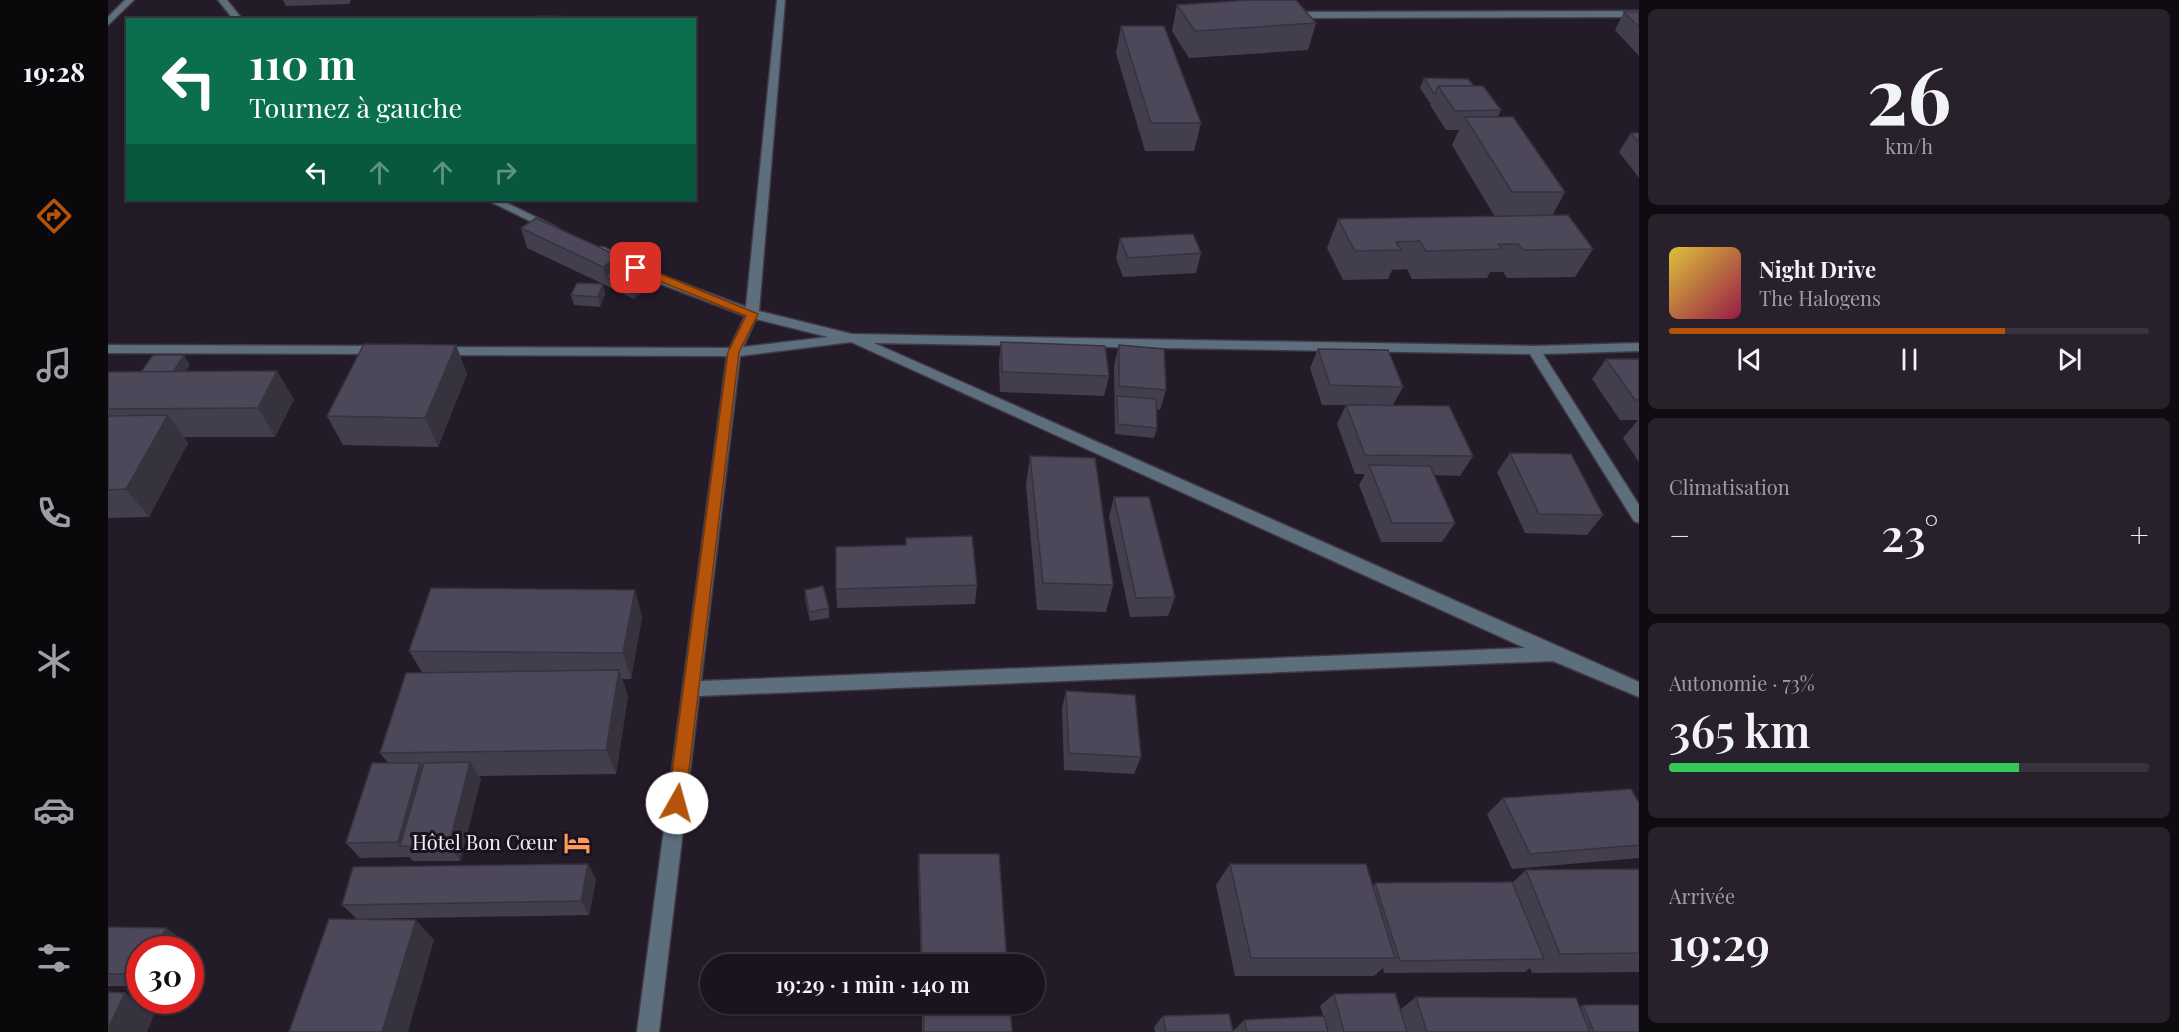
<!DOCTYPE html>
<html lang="fr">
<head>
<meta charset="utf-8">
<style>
	:root { --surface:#1b141f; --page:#28212c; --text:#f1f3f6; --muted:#a09ea4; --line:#39333d; --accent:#b45309 }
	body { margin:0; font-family:"Playfair Display",serif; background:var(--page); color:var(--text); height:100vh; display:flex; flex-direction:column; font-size:22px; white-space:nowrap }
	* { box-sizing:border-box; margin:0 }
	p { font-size:20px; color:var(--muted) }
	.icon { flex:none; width:33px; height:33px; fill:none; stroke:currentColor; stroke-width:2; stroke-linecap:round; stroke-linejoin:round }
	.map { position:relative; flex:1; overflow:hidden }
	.side { display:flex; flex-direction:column; gap:9px; padding:9px; background:#0f0b11; width:540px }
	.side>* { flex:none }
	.guide { position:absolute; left:18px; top:18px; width:570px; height:183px; border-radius:0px; box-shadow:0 2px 4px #0004,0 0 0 2px var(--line); background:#0b6e4f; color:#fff; overflow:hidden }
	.speed { position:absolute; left:18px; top:936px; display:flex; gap:12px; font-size:30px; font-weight:700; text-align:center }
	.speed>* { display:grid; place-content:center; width:78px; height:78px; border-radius:50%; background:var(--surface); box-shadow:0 2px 4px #0004,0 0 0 2px var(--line); line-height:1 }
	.speed .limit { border:9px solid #d22; background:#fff; color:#111 }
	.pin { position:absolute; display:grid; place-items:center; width:51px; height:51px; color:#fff; margin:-26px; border-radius:12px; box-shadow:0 3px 9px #0006 }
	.me { position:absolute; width:66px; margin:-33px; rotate:7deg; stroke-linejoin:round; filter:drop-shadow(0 0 4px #0008) }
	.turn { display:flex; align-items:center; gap:21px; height:126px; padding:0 24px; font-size:27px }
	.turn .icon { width:78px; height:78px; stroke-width:2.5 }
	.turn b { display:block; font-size:42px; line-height:51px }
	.lanes { display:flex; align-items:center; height:57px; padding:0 24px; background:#0003; justify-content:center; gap:30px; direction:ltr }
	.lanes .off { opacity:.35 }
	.big { font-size:45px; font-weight:600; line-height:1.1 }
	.side .tile { flex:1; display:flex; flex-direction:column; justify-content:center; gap:9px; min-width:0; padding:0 21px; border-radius:9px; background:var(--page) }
	.side .dial { align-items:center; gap:0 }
	.dial b { font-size:78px; line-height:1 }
	.song { display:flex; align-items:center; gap:18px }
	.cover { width:72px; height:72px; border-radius:9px; background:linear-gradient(135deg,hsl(50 70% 55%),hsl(340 70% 35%)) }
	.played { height:6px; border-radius:3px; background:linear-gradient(90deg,var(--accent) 70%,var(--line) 70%) }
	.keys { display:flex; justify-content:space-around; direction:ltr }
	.heat { display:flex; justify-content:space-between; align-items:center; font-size:33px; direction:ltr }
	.charge { height:9px; border-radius:4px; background:linear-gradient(90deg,#34c759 73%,var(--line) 0) }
	.trip { position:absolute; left:592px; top:954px; width:345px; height:60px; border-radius:30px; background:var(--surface); box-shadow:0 2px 4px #0004,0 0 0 2px var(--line); font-weight:600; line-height:60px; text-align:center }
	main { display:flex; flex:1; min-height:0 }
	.tab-bar { display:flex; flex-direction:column; width:108px; justify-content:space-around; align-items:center; background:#0b080c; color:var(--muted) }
	.tab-bar .icon { width:42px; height:42px }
	.tab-bar .active { color:var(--accent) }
	.tab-bar b { font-size:27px; color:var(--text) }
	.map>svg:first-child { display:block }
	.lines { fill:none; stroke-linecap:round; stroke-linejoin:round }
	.minor-casing { stroke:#413946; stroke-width:3 }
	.minor { fill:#5d6e7d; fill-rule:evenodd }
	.wall { fill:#423e4d }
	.shaded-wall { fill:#36323e }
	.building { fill:#4d4859; stroke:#36323e; stroke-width:1.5 }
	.route { fill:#b45309; stroke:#753606; stroke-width:1.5 }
	.labels { text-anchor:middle; stroke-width:6; stroke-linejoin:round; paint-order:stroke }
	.near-poi-label { font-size:20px; fill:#f5eef8; stroke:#1b121f; text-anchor:end }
</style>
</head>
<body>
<main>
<nav class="tab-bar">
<b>19:28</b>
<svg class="icon active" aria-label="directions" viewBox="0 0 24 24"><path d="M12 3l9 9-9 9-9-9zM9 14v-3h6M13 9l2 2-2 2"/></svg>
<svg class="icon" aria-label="music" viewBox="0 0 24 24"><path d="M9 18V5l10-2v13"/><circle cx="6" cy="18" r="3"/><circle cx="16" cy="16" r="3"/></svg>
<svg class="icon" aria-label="phone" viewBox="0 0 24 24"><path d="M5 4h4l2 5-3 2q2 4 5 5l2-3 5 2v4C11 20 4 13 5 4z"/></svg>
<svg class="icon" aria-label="climate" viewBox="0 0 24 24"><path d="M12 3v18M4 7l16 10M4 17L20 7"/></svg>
<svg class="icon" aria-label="car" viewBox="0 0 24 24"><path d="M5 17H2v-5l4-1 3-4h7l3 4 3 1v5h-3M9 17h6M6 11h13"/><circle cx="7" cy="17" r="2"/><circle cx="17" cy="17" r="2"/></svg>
<svg class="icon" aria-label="filters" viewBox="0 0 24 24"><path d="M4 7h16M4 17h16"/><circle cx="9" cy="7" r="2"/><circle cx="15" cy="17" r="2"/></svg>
</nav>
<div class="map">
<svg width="1531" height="1032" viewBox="0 0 1531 1032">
	<rect width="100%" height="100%" fill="#241b29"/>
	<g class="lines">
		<g class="minor-casing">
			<g id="minor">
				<polygon points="17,0 26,0 0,25 0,17"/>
				<polygon points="110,0 119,0 135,20 126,20"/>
				<path d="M 669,0 L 677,0 L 651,311 L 744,334 L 1426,346 L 1531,343 L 1531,351 L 1435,354 L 1531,505 L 1531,523 L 1526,521 L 1422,354 L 766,343 L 1531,682 L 1531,697 L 1445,661 L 591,696 L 551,1032 L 529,1032 L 619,356 L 330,355 L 323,351 L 330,347 L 622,348 L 637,316 L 545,281 L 487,251 L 493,247 L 497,248 L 553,275 L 638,307 ZM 648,319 L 720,337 L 635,347 ZM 743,342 L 1417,648 L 593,681 L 632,356 Z"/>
				<polygon points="1531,11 1531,17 1180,18 1175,15 1180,12"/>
				<polygon points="379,200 393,200 450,228 448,230 440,230"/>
				<polygon points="0,345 273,346 280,350 273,354 0,353"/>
			</g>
		</g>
		<use href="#minor" class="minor"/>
	</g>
	<g class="wall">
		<polygon points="175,0 243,0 241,4 178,6"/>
		<polygon points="1069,5 1208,23 1200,50 1081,58 1064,31"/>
		<polygon points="1516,12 1531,12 1531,56 1507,30"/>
		<polygon points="1013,26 1093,123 1086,151 1037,151 1008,53"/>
		<polygon points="1316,78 1366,86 1393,110 1390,117 1457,192 1444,216 1485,249 1467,277 1399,278 1395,272 1382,272 1379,278 1304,279 1299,269 1284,270 1280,279 1235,280 1219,248 1230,219 1387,217 1344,145 1351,130 1338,130 1322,105 1323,103 1322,103 1312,88"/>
		<polygon points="1523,133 1531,133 1531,178 1511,152"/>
		<polygon points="413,228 512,267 537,279 539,289 526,299 495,284 497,294 492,307 466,305 463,295 495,284 419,248"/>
		<polygon points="1012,238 1093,253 1088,273 1015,277 1008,258"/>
		<polygon points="893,342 1001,376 996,396 892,392 891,362"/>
		<polygon points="348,345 359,374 330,447 235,445 219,416"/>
		<polygon points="1011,345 1058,390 1052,410 1048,409 1049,428 1046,438 1007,434 1006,365"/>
		<polygon points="1210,349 1295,387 1285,405 1365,456 1352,476 1326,475 1347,523 1334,542 1273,542 1251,485 1257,474 1247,474 1229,424 1238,405 1214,405 1202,368"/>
		<polygon points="1498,359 1531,359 1531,462 1515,438 1530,420 1512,420 1484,379"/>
		<polygon points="82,365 78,371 186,399 167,437 76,437 80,443 41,517 0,518 0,372 33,372"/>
		<polygon points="1402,453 1495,515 1479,535 1417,533 1389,472"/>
		<polygon points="922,456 1005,585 998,612 929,610 918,485"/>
		<polygon points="1006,497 1067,597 1060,616 1022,617 1001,517"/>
		<polygon points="798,538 869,585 867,604 729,608 728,589 798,545"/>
		<polygon points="527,590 534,617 523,679 514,679 520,696 508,774 371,776 373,779 352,861 305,861 301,857 252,858 238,843 280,763 272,753 314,672 301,651"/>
		<polygon points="697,590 721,608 721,618 702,621 697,599"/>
		<polygon points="958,691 1033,757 1026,774 956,770 954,708"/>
		<polygon points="1395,798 1531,803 1531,858 1404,869 1379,814"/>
		<polygon points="811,854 899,964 813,964 810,869"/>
		<polygon points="1122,864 1265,886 1267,883 1405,882 1418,870 1531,869 1531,972 1424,973 1422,968 1417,972 1276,973 1275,968 1266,976 1127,976 1108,885"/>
		<polygon points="488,879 481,915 249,919 234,905"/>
		<polygon points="0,927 58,928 78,942 32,950 32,986 0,986"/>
		<polygon points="1226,994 1292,1010 1308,997 1472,1007 1475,1005 1531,1032 1047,1032 1046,1027 1055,1016 1125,1031 1136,1020 1215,1016 1212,1006"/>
		<polygon points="814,1004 902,1004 904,1032 814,1032"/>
	</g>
	<g class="shaded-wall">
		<polygon points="510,256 514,276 497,276 495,267"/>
		<polygon points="537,279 539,289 526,299 524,289"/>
		<polygon points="495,284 497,294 492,307 490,297"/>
		<polygon points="348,345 359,374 330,447 317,418"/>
		<polygon points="76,355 82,365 65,392 58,382"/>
		<polygon points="169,371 186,399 167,437 150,408"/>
		<polygon points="60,415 80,443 41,517 18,489"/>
		<polygon points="527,590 534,617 523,679 515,653"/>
		<polygon points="511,670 520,696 508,774 498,750"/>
		<polygon points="362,762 373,779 352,861 341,845"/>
		<polygon points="312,763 324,779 293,846 290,842"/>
		<polygon points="480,864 488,879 481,915 473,901"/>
		<polygon points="308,920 326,940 300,1032 274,1032"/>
		<polygon points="58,928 78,942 74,950 48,950"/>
		<polygon points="17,993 48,1010 39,1032 0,1032 0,1029"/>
	</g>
	<g class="building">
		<polygon points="1142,0 1188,0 1208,23 1087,31 1069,5"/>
		<polygon points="1516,12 1531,12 1531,27"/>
		<polygon points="429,16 476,17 475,20 427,20"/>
		<polygon points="1013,26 1056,26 1093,123 1043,123"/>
		<polygon points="1316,78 1360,79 1366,86 1330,86 1327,94 1326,94"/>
		<polygon points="1330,86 1375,86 1393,110 1347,111"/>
		<polygon points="1357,117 1405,117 1457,192 1404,192"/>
		<polygon points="1523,133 1531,133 1531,143"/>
		<polygon points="1460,215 1485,249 1415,250 1410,244 1390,244 1394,249 1318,251 1312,241 1288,242 1293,250 1247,251 1230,219"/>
		<polygon points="428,218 510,256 495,267 413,228"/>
		<polygon points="1085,234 1093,253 1020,258 1012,238"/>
		<polygon points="511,267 537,279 524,289 497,276"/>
		<polygon points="469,283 495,284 490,297 463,295"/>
		<polygon points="893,342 997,346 1001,376 894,372"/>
		<polygon points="256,344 348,345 317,418 219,416"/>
		<polygon points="1011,345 1056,349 1058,390 1011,386"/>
		<polygon points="1210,349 1280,350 1295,387 1222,385"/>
		<polygon points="45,355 76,355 65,372 33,372"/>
		<polygon points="1498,359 1531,359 1531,400 1527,400"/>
		<polygon points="169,371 150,408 0,409 0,372"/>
		<polygon points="1009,396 1048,399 1049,428 1010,424"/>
		<polygon points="1238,405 1341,406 1365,456 1257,455"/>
		<polygon points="60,415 18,489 0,490 0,416"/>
		<polygon points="1402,453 1463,454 1495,515 1431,514"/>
		<polygon points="922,456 987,458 1005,585 935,583"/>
		<polygon points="1261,465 1322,466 1347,523 1284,523"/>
		<polygon points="1006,497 1041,497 1067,597 1028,598"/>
		<polygon points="864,536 869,585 728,589 728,547 798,545 798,538"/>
		<polygon points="715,586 721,608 701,612 697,590"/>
		<polygon points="323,588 527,590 515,653 301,651"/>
		<polygon points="511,670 498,750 272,753 298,673"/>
		<polygon points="958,691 1027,695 1033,757 961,753"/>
		<polygon points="362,762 341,845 292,846 316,763"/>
		<polygon points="264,763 312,763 290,842 238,843"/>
		<polygon points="1523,789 1531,803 1531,845 1422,854 1395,798"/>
		<polygon points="811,854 891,854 899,964 814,964"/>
		<polygon points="480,864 473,901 234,905 245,867"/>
		<polygon points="1122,864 1258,864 1287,958 1143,958"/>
		<polygon points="1531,869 1531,953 1452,954 1418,870"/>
		<polygon points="1404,882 1436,959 1292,961 1267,883"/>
		<polygon points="221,919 308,920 274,1032 181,1032"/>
		<polygon points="0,927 58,928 48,950 32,950 32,974 0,974"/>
		<polygon points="0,992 17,993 0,1029"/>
		<polygon points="1287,993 1299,1032 1236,1032 1226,994"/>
		<polygon points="1308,997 1468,998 1482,1032 1319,1032"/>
		<polygon points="815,1004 902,1004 904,1032 816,1032"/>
		<polygon points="1475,1005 1531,1005 1531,1032 1486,1032"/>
		<polygon points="1121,1014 1125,1032 1058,1032 1055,1016"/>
		<polygon points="1216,1016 1220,1032 1139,1032 1136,1020"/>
	</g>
	<polygon class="route" points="528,264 650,314 631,352 577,803 575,809 569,811 563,809 560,803 620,352 638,316 524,270 524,265"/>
	<defs>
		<g id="hotel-bare" transform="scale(2.07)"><path d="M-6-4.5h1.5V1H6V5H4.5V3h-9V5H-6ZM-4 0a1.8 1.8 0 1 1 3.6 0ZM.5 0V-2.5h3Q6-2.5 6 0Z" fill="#ff9b59" stroke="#1b121f" stroke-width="2.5" paint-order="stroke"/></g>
	</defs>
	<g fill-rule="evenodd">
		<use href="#hotel-bare" x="469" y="843"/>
	</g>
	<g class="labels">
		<g class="near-poi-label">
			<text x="449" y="850">Hôtel Bon Cœur</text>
		</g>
	</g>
</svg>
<div class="speed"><div class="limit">30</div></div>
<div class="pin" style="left:528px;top:268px;background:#d93025"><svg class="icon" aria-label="arrive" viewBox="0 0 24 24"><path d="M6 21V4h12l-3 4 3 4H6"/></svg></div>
<svg class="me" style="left:569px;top:803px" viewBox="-20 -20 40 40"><circle r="19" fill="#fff"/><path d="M0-13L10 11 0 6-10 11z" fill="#b45309"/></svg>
<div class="trip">19:29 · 1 min · 140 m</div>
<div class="guide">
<div class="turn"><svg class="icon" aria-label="left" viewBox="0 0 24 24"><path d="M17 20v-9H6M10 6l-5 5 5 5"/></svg><div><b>110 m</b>Tournez à gauche</div></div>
<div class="lanes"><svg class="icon" aria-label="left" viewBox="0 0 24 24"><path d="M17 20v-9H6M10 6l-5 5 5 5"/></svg><svg class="icon off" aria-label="ahead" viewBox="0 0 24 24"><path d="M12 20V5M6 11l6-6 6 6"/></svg><svg class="icon off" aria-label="ahead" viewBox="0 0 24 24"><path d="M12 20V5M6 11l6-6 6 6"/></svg><svg class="icon off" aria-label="right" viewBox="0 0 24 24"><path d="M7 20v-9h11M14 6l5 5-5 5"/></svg></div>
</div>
</div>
<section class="side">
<div class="tile dial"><b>26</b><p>km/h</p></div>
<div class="tile">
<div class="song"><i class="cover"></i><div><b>Night Drive</b><p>The Halogens</p></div></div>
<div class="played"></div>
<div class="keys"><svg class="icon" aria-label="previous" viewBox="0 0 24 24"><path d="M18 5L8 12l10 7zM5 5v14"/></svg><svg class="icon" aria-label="pause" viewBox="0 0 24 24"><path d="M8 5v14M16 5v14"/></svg><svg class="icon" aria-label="next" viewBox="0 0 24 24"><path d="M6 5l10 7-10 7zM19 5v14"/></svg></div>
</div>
<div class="tile"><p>Climatisation</p>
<div class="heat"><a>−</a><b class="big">23°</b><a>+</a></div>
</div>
<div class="tile"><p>Autonomie · 73%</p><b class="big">365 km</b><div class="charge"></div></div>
<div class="tile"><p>Arrivée</p><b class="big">19:29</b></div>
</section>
</main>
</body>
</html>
